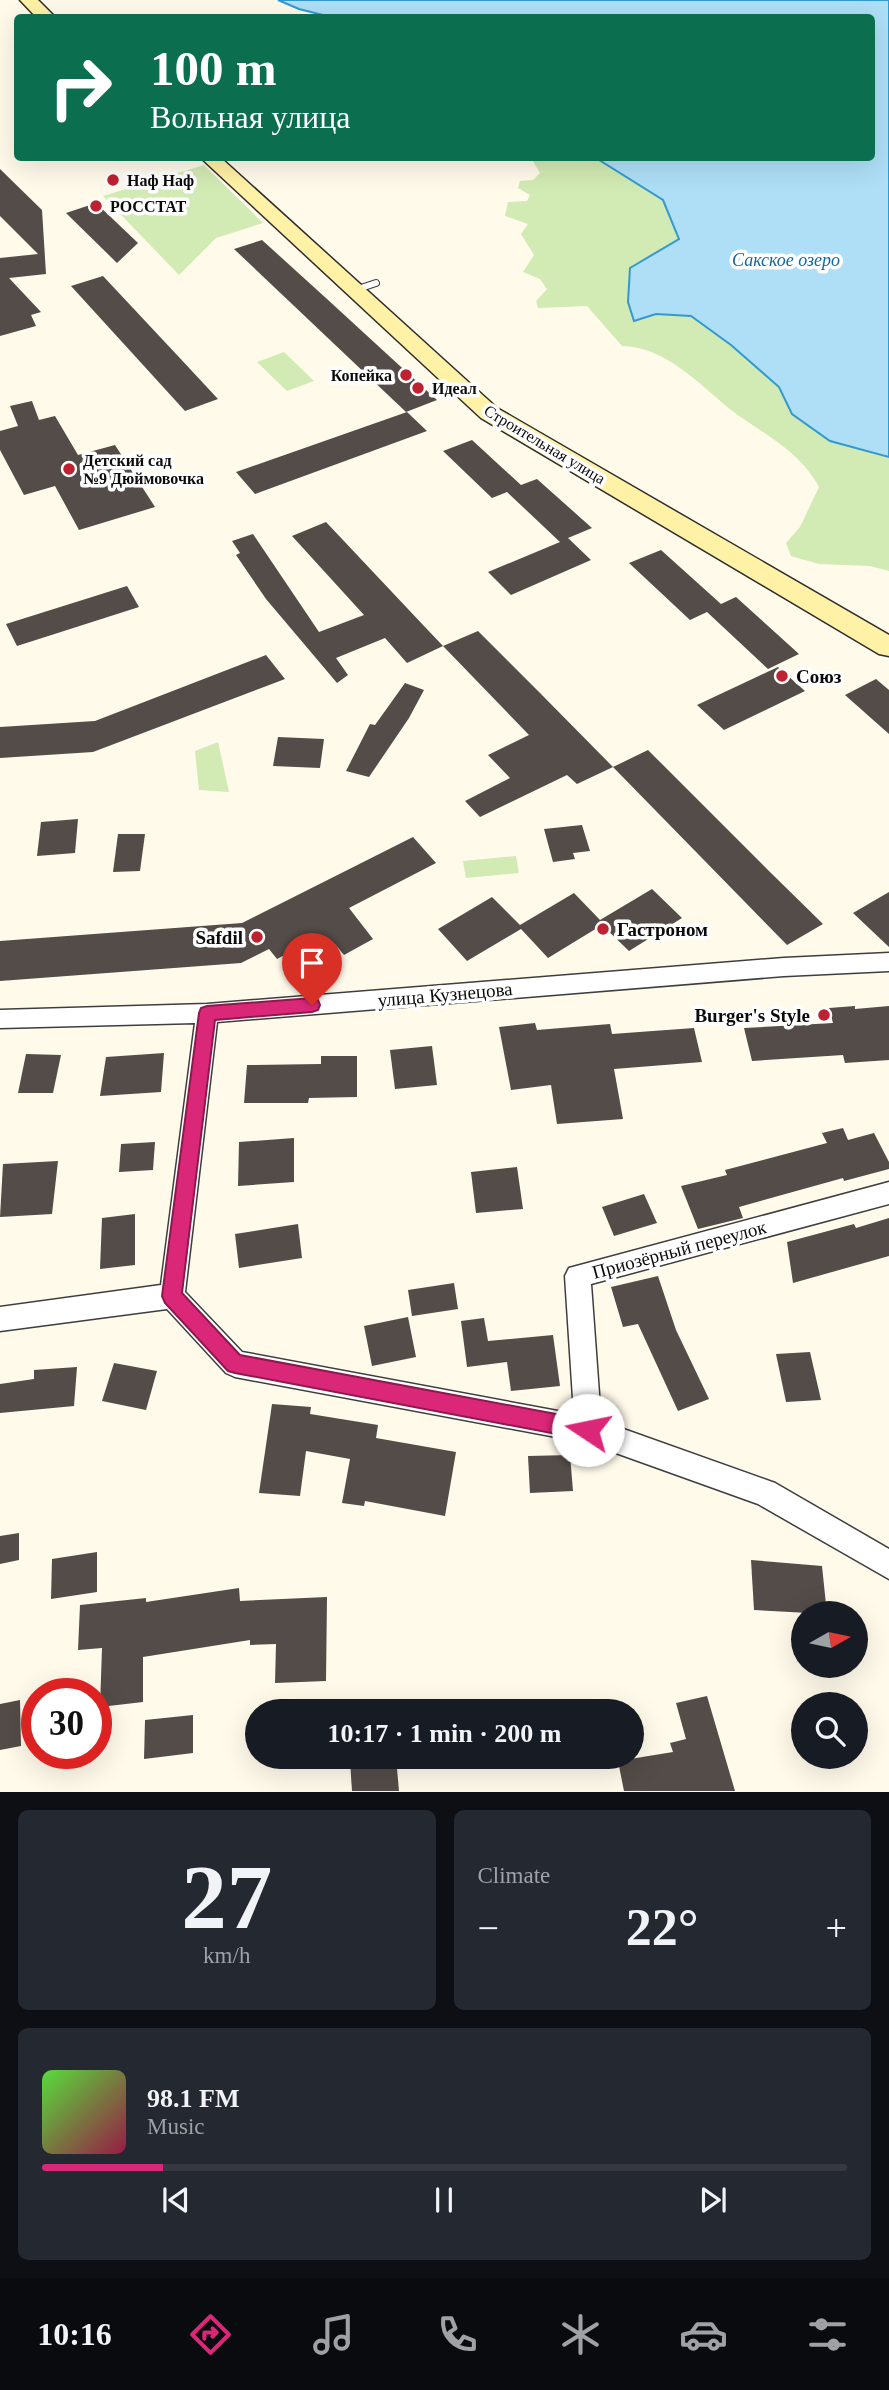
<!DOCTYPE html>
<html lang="en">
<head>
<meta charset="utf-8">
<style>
	:root { --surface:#171b24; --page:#242831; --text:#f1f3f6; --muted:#9ea1a6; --line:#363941; --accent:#db2777 }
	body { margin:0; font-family:Georgia,serif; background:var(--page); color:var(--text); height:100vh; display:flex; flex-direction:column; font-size:26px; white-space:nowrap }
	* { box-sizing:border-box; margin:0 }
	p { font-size:23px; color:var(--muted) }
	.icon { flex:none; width:38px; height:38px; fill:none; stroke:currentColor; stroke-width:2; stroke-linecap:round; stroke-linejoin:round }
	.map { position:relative; height:1792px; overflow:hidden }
	.side { display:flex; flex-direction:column; gap:18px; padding:18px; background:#0d0f14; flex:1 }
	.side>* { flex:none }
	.guide { position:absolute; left:14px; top:14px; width:861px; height:147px; border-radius:7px; box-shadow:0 7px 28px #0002; background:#0b6e4f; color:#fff; overflow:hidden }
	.needle { width:46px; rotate:81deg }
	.buttons { position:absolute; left:791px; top:1601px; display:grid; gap:14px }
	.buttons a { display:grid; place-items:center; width:77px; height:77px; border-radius:50%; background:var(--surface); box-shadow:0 7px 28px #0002; font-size:35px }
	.speed { position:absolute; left:21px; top:1678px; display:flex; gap:14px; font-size:35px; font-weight:700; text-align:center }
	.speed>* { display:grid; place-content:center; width:91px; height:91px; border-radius:50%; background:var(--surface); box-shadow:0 7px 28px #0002; line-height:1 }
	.speed .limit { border:10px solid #d22; background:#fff; color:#111 }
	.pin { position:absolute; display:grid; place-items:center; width:60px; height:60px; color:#fff; margin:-72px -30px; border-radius:50% 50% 50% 0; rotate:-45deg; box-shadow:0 0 7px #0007 }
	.pin .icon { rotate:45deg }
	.me { position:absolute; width:77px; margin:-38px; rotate:281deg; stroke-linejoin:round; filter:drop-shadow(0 0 5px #0008) }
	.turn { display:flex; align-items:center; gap:24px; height:147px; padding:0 21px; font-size:32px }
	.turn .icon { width:91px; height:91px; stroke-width:2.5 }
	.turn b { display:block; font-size:49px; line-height:60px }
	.big { font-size:52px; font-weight:800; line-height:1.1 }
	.side .tile { flex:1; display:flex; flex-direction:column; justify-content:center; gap:10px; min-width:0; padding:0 24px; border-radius:10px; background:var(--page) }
	.side .dial { align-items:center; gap:0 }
	.dial b { font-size:91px; line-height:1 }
	.song { display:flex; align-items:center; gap:21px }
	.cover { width:84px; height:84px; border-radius:10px; background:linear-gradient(135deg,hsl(110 70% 55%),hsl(340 70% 35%)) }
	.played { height:7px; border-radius:4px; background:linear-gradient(90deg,var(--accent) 15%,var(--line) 15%) }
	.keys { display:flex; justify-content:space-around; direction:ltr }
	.heat { display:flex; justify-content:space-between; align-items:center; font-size:38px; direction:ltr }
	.side .tiles { flex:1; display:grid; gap:18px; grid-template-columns:1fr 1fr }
	.tile:last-child { grid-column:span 2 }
	.trip { position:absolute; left:245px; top:1699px; width:399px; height:70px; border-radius:35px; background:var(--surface); box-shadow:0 7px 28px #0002; font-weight:800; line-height:70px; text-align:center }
	.dock { display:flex; height:112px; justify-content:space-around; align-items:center; background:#090b0e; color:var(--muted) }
	.dock .icon { width:49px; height:49px }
	.dock .on { color:var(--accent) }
	.dock b { font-size:32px; color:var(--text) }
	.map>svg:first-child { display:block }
	.green { fill:#d2eab3 }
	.water { fill:#aedff7; stroke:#3399d0; stroke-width:2 }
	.building { fill:#544c48 }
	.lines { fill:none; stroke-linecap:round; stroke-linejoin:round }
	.lane-casing { stroke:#3e3e3e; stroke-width:8 }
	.street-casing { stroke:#3e3e3e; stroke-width:3 }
	.secondary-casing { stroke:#2d2d2d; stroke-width:3 }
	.lane { stroke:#fff; stroke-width:6 }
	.street { fill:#fff; fill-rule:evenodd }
	.secondary { fill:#fff1a5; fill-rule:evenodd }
	.route { fill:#db2777; stroke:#8e194d; stroke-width:2 }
	.poi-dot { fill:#be2130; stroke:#fff; stroke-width:2.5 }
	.labels { text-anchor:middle; stroke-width:7; stroke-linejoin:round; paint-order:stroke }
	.far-poi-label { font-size:16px; font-weight:bold; fill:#0b0b0b; stroke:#fff; text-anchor:start }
	.far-street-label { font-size:16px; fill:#0b0b0b; stroke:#fff }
	.far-water-label { font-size:18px; font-style:italic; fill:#13699f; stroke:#fff }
	.poi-label { font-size:19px; font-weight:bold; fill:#0b0b0b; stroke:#fff; text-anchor:start }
	.street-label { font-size:19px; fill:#0b0b0b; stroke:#fff }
</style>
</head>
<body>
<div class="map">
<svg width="889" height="1792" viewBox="0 0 889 1792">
	<rect width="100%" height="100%" fill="#fffaea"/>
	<g class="green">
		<path d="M 531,158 L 596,158 L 663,200 L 679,239 L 630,268 L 634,321 L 656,314 L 690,316 L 731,345 L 779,387 L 792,414 L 830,441 L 889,457 L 889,571 L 870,566 L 819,564 L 791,556 L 786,543 L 800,527 L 819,487 C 799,450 763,434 731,410 C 699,384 666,347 622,346 L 587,306 L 538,308 L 536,301 L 547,289 L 540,279 L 523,272 L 534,255 L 521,234 L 528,224 L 505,216 L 508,202 L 527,201 L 530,195 L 518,188 L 520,181 L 533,180 L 540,173 Z"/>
		<polygon points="204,165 263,223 216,238 179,275 103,196"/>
		<polygon points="284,352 314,381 287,391 257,362"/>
		<polygon points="218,742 229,792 199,790 195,751"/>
		<polygon points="516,856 519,873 466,878 463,861"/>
	</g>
	<polygon class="water" points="278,0 889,0 889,457 830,441 792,414 779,387 731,345 691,316 656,314 634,321 628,302 630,268 679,239 663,200 596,158 872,158 872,18 335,18 299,9"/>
	<g class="building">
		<polygon points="0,169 42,210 46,274 9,278 41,312 31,315 36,326 0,336 0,258 38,254 0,216"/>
		<polygon points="96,203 138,243 117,263 66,213"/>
		<polygon points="262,240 327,299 437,400 406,412 234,249"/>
		<polygon points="103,276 177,355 218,399 185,411 71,286"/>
		<polygon points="32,401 39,420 55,416 78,455 115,445 155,507 79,530 55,486 24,495 0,450 0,431 18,426 10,406"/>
		<polygon points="407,412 427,431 255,494 236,472"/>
		<polygon points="472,440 521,485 537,479 592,528 568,538 591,560 511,595 488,572 560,542 507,492 492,498 443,451"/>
		<polygon points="326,522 424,626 443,646 407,663 385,638 336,658 348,675 337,683 266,599 236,555 240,553 232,541 253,534 319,632 364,615 292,536"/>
		<polygon points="661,550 721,604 736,597 799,654 768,669 707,612 690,620 629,563"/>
		<polygon points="127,586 139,607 17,646 6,624"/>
		<polygon points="478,631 540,693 613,767 577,784 567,775 480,817 465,801 510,778 488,755 529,735 443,646"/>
		<polygon points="266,655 285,679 93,752 0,758 0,727 95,721"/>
		<polygon points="778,667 805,691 724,730 697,705"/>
		<polygon points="876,679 889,690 889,734 845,695"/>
		<polygon points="405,683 424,690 409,718 369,777 346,771 370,724 375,725"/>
		<polygon points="278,737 324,739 320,768 273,766"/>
		<polygon points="648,750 771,873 823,924 787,945 613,767"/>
		<polygon points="78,819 75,853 37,856 41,822"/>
		<polygon points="582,825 590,851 573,853 575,859 553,862 544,829"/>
		<polygon points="118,834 145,834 140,871 113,872"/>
		<polygon points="413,837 436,863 349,908 373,939 344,955 335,944 306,959 298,948 277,959 269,949 241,963 0,981 0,941 242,923"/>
		<polygon points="652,889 682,918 629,951 602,925 548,958 521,929 467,961 438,929 492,897 520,925 574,893 600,920"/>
		<polygon points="889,892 889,947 853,913"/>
		<polygon points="855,1006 855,1009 889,1006 889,1060 845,1063 843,1055 752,1061 744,1028 833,1023 829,1008"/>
		<polygon points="535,1023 537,1030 610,1024 612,1034 694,1028 702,1062 614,1069 623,1119 557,1124 551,1085 511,1090 499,1027"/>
		<polygon points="432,1046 437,1085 395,1089 390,1050"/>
		<polygon points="164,1053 161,1092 100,1096 106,1057"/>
		<polygon points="26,1054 61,1055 53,1093 18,1093"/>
		<polygon points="321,1056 357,1056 357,1097 309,1098 308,1103 244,1103 247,1065 321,1064"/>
		<polygon points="843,1128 848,1140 874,1133 889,1162 889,1169 844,1181 843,1178 739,1207 743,1218 698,1229 681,1186 727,1175 725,1170 827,1143 822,1133"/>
		<polygon points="294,1138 294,1182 238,1186 239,1142"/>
		<polygon points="155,1142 153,1170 119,1172 121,1144"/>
		<polygon points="58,1161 52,1214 0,1217 3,1164"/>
		<polygon points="517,1167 523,1209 476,1213 471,1172"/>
		<polygon points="644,1194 657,1223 614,1236 602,1207"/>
		<polygon points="135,1214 135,1265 100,1269 102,1218"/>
		<polygon points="889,1218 889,1256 793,1283 787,1242 854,1224 856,1228"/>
		<polygon points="298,1224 302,1258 239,1268 235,1234"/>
		<polygon points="658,1276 676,1330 709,1399 678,1411 638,1324 623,1327 611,1287"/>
		<polygon points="454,1283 458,1309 412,1316 408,1290"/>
		<polygon points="408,1317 416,1357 372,1366 364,1326"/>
		<polygon points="484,1318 488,1341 553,1335 560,1386 511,1391 507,1362 467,1367 461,1321"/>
		<polygon points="810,1352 821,1400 786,1402 776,1354"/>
		<polygon points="114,1363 157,1371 146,1410 102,1401"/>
		<polygon points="77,1367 74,1406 0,1413 0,1384 34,1379 34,1370"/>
		<polygon points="272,1404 311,1407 310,1414 378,1425 376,1438 456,1452 445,1516 365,1501 364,1506 342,1503 350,1459 306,1451 300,1496 259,1493"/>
		<polygon points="570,1455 573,1491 530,1493 528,1456"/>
		<polygon points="19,1533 19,1560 0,1564 0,1536"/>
		<polygon points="97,1552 97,1592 51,1599 52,1559"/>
		<polygon points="751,1560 822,1566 827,1614 754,1610"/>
		<polygon points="239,1588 240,1601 327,1597 326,1681 275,1683 276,1644 250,1645 250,1640 143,1657 143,1702 100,1707 102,1648 78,1650 80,1605 146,1598 146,1602"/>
		<polygon points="707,1696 735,1791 624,1791 618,1761 673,1752 670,1743 686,1739 676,1703"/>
		<polygon points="20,1700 21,1746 0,1750 0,1704"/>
		<polygon points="193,1715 193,1753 144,1759 145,1720"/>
		<polygon points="376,1757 396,1757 399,1791 352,1791 350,1761"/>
	</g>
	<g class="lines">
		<g class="lane-casing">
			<polyline id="lane" points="355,290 376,283"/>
		</g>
		<g class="street-casing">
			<polygon id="street" points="889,953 889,971 784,976 217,1022 185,1292 242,1352 574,1414 565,1276 569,1268 889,1182 889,1204 591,1284 601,1421 775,1483 889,1549 889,1579 758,1504 588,1443 235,1377 226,1373 167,1309 0,1331 0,1307 161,1285 195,1023 0,1028 0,1010 207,1004 784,958"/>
		</g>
		<g class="secondary-casing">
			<g id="secondary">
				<polygon points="20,0 38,0 56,18 37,18"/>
				<polygon points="201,158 221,158 497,408 889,635 889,656 879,654 481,418"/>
			</g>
		</g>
		<use href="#lane" class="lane"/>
		<use href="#street" class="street"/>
		<use href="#secondary" class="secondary"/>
	</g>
	<polygon class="route" points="312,998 318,1000 320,1005 318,1010 312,1012 215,1020 182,1293 240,1355 588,1420 595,1423 598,1430 595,1437 588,1440 235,1373 228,1371 165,1303 162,1296 199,1013 201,1008 207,1006"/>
	<g class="poi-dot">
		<circle cx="113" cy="180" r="7"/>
		<circle cx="96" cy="206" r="7"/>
		<circle cx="406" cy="375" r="7"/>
		<circle cx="418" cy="388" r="7"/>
		<circle cx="69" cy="469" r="7"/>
		<circle cx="782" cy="676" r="7"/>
		<circle cx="603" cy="929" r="7"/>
		<circle cx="257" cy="937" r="7"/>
		<circle cx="824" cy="1015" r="7"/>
	</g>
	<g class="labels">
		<g class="far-poi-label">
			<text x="127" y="186">Наф Наф</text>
			<text x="110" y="212">РОССТАТ</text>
			<text x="392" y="381" text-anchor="end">Копейка</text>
			<text x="432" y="394">Идеал</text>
			<text x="83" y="466">Детский сад<tspan x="83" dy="18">№9 Дюймовочка</tspan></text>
		</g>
		<g class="far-street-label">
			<text transform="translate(545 444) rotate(31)" y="6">Строительная улица</text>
		</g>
		<g class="far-water-label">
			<text x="786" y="266">Сакское озеро</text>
		</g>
		<g class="poi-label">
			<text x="796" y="683">Союз</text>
			<text x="617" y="936">Гастроном</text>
			<text x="243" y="944" text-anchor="end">Safdil</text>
			<text x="810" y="1022" text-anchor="end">Burger's Style</text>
		</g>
		<g class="street-label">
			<text transform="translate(445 994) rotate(-5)" y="7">улица Кузнецова</text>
			<text transform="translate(679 1249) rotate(-15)" y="7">Приозёрный переулок</text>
		</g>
	</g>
</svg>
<div class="buttons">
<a><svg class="needle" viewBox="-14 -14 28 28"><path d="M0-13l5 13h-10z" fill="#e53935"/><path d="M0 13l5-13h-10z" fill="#9ea1a6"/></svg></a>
<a><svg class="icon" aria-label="search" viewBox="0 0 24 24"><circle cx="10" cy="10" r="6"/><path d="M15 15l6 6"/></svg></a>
</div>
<div class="speed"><div class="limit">30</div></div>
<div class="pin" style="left:312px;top:1005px;background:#d93025"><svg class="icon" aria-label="arrive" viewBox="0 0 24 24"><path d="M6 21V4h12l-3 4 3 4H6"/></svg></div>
<svg class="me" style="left:588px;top:1430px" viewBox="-20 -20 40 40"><circle r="19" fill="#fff"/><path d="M0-13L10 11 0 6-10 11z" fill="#db2777"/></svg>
<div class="trip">10:17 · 1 min · 200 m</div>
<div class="guide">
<div class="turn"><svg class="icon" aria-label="right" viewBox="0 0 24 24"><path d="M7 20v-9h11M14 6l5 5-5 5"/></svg><div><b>100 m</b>Вольная улица</div></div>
</div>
</div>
<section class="side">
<div class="tiles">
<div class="tile dial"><b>27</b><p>km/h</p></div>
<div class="tile"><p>Climate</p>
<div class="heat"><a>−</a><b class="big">22°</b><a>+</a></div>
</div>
<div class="tile">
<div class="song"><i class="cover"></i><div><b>98.1 FM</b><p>Music</p></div></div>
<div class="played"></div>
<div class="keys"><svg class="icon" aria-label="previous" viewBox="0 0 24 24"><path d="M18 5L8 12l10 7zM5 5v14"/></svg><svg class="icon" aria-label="pause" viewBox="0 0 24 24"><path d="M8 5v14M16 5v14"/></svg><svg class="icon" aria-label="next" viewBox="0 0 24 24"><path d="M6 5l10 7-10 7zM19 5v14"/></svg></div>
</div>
</div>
</section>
<nav class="dock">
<b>10:16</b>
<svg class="icon on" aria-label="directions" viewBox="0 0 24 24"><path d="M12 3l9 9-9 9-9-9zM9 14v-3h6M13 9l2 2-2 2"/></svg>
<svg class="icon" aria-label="music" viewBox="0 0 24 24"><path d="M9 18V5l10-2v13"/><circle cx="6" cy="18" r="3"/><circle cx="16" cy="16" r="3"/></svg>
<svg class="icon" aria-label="phone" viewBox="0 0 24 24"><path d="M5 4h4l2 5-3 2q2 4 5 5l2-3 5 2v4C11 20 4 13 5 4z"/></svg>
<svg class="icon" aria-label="climate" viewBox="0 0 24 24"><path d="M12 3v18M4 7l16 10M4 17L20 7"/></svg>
<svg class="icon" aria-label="car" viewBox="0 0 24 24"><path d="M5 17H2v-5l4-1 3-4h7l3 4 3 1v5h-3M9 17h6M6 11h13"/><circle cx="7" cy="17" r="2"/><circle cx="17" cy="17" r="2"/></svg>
<svg class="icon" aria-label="filters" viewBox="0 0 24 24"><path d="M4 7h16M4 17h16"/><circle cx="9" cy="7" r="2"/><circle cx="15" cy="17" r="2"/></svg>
</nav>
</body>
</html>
